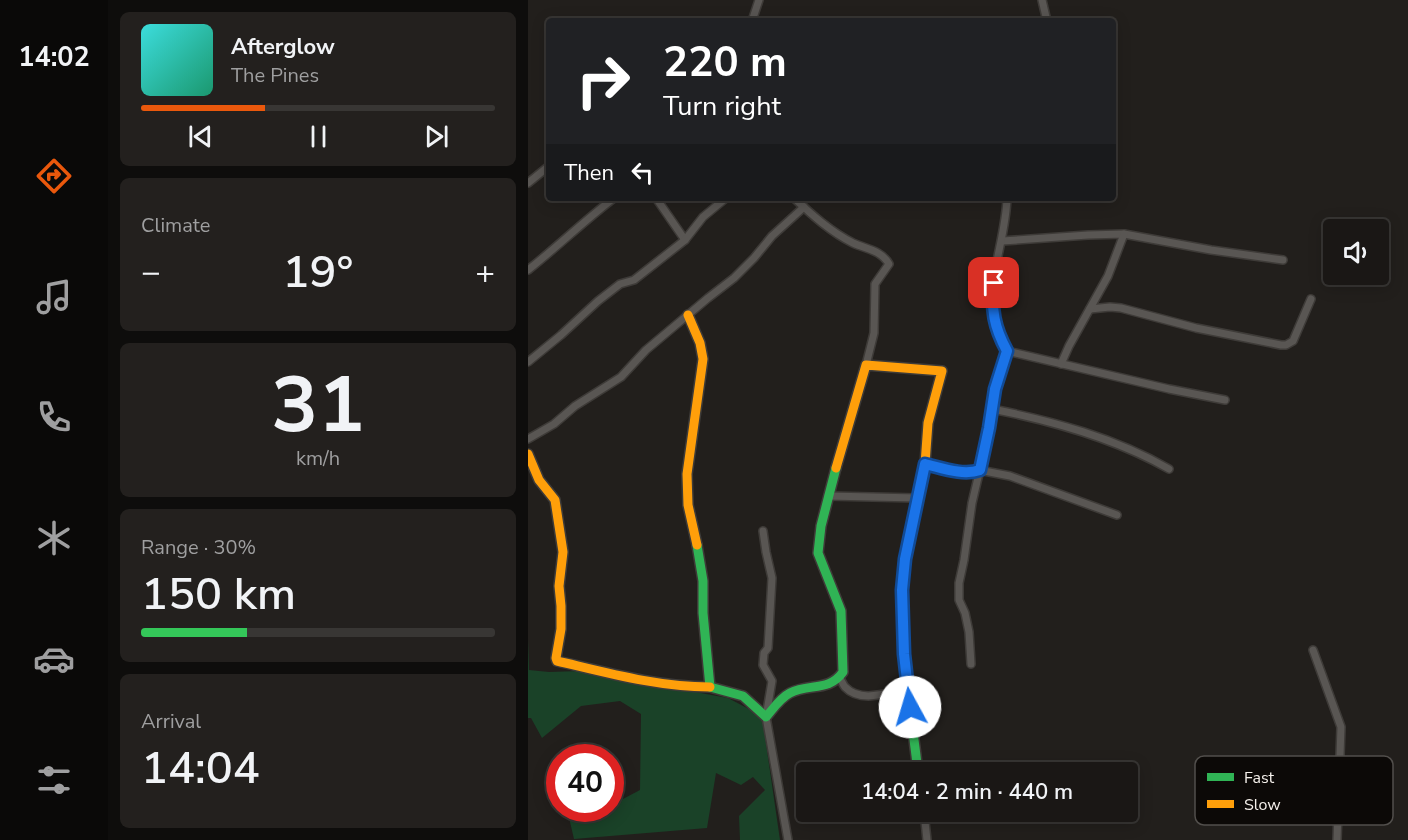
<!DOCTYPE html>
<html lang="en">
<head>
<meta charset="utf-8">
<style>
	:root { --surface:#1a1715; --page:#23201e; --text:#f1f3f6; --muted:#9f9fa0; --line:#383634; --accent:#ea580c }
	body { margin:0; font-family:"Nunito Sans",sans-serif; background:var(--page); color:var(--text); height:100vh; display:flex; flex-direction:column; font-size:22px; white-space:nowrap }
	* { box-sizing:border-box; margin:0 }
	p { font-size:20px; color:var(--muted) }
	.icon { flex:none; width:33px; height:33px; fill:none; stroke:currentColor; stroke-width:2; stroke-linecap:round; stroke-linejoin:round }
	.map { position:relative; flex:1; overflow:hidden }
	.drawer { display:flex; flex-direction:column; gap:12px; padding:12px; background:#0e0d0c; width:420px }
	.drawer>* { flex:none }
	.hud { position:absolute; left:18px; top:18px; width:570px; height:183px; border-radius:6px; box-shadow:0 3px 15px #0003,0 0 0 2px var(--line); background:#202124; color:#fff; overflow:hidden }
	.buttons { position:absolute; left:795px; top:219px; display:grid; gap:12px }
	.buttons a { display:grid; place-items:center; width:66px; height:66px; border-radius:6px; background:var(--surface); box-shadow:0 3px 15px #0003,0 0 0 2px var(--line); font-size:30px }
	.speed { position:absolute; left:18px; top:744px; display:flex; gap:12px; font-size:30px; font-weight:700; text-align:center }
	.speed>* { display:grid; place-content:center; width:78px; height:78px; border-radius:50%; background:var(--surface); box-shadow:0 3px 15px #0003,0 0 0 2px var(--line); line-height:1 }
	.speed .limit { border:9px solid #d22; background:#fff; color:#111 }
	.pin { position:absolute; display:grid; place-items:center; width:51px; height:51px; color:#fff; margin:-26px; border-radius:12px; box-shadow:0 3px 9px #0006 }
	.me { position:absolute; width:66px; margin:-33px; rotate:354deg; stroke-linejoin:round; filter:drop-shadow(0 0 4px #0008) }
	.turn { display:flex; align-items:center; gap:21px; height:126px; padding:0 18px; font-size:27px }
	.turn .icon { width:78px; height:78px; stroke-width:2.5 }
	.turn b { display:block; font-size:42px; line-height:51px }
	.then { display:flex; align-items:center; height:57px; padding:0 18px; background:#0003; gap:12px; font-size:22px }
	.big { font-size:45px; font-weight:600; line-height:1.1 }
	.drawer .card { flex:1; display:flex; flex-direction:column; justify-content:center; gap:9px; min-width:0; padding:0 21px; border-radius:9px; background:var(--page) }
	.drawer .dial { align-items:center; gap:0 }
	.dial b { font-size:78px; line-height:1 }
	.song { display:flex; align-items:center; gap:18px }
	.cover { width:72px; height:72px; border-radius:9px; background:linear-gradient(135deg,hsl(180 70% 55%),hsl(160 70% 35%)) }
	.played { height:6px; border-radius:3px; background:linear-gradient(90deg,var(--accent) 35%,var(--line) 35%) }
	.keys { display:flex; justify-content:space-around; direction:ltr }
	.heat { display:flex; justify-content:space-between; align-items:center; font-size:33px; direction:ltr }
	.charge { height:9px; border-radius:4px; background:linear-gradient(90deg,#34c759 30%,var(--line) 0) }
	.trip { position:absolute; left:268px; top:762px; width:342px; height:60px; border-radius:6px; background:var(--surface); box-shadow:0 3px 15px #0003,0 0 0 2px var(--line); font-weight:600; line-height:60px; text-align:center }
	main { display:flex; flex:1; min-height:0 }
	.tabs { display:flex; flex-direction:column; width:108px; justify-content:space-around; align-items:center; background:#0a0908; color:var(--muted) }
	.tabs .icon { width:42px; height:42px }
	.tabs .current { color:var(--accent) }
	.tabs b { font-size:27px; color:var(--text) }
	.map>svg:first-child { display:block }
	.green { fill:#1a4228 }
	.lines { fill:none; stroke-linecap:round; stroke-linejoin:round }
	.street-casing { stroke:#3e3b38; stroke-width:10 }
	.fast-casing { stroke:#3e3b38; stroke-width:12 }
	.slow-casing { stroke:#3e3b38; stroke-width:12 }
	.street { stroke:#595653; stroke-width:7 }
	.fast { stroke:#30b455; stroke-width:9 }
	.slow { stroke:#ff9f0a; stroke-width:9 }
	.route-casing { stroke:#114b97; stroke-width:15 }
	.route { stroke:#1a73e8; stroke-width:10 }
	.key { fill:#0c0907; stroke:#524f4c; stroke-width:1.5 }
	.key-label { font-size:16px; fill:#f6f1ec }
</style>
</head>
<body>
<main>
<nav class="tabs">
<b>14:02</b>
<svg class="icon current" aria-label="directions" viewBox="0 0 24 24"><path d="M12 3l9 9-9 9-9-9zM9 14v-3h6M13 9l2 2-2 2"/></svg>
<svg class="icon" aria-label="music" viewBox="0 0 24 24"><path d="M9 18V5l10-2v13"/><circle cx="6" cy="18" r="3"/><circle cx="16" cy="16" r="3"/></svg>
<svg class="icon" aria-label="phone" viewBox="0 0 24 24"><path d="M5 4h4l2 5-3 2q2 4 5 5l2-3 5 2v4C11 20 4 13 5 4z"/></svg>
<svg class="icon" aria-label="climate" viewBox="0 0 24 24"><path d="M12 3v18M4 7l16 10M4 17L20 7"/></svg>
<svg class="icon" aria-label="car" viewBox="0 0 24 24"><path d="M5 17H2v-5l4-1 3-4h7l3 4 3 1v5h-3M9 17h6M6 11h13"/><circle cx="7" cy="17" r="2"/><circle cx="17" cy="17" r="2"/></svg>
<svg class="icon" aria-label="filters" viewBox="0 0 24 24"><path d="M4 7h16M4 17h16"/><circle cx="9" cy="7" r="2"/><circle cx="15" cy="17" r="2"/></svg>
</nav>
<section class="drawer">
<div class="card">
<div class="song"><i class="cover"></i><div><b>Afterglow</b><p>The Pines</p></div></div>
<div class="played"></div>
<div class="keys"><svg class="icon" aria-label="previous" viewBox="0 0 24 24"><path d="M18 5L8 12l10 7zM5 5v14"/></svg><svg class="icon" aria-label="pause" viewBox="0 0 24 24"><path d="M8 5v14M16 5v14"/></svg><svg class="icon" aria-label="next" viewBox="0 0 24 24"><path d="M6 5l10 7-10 7zM19 5v14"/></svg></div>
</div>
<div class="card"><p>Climate</p>
<div class="heat"><a>−</a><b class="big">19°</b><a>+</a></div>
</div>
<div class="card dial"><b>31</b><p>km/h</p></div>
<div class="card"><p>Range · 30%</p><b class="big">150 km</b><div class="charge"></div></div>
<div class="card"><p>Arrival</p><b class="big">14:04</b></div>
</section>
<div class="map">
<svg width="880" height="840" viewBox="0 0 880 840">
	<rect width="100%" height="100%" fill="#221f1c"/>
	<polygon class="green" points="0,639 1,670 21,672 52,671 200,698 234,716 252,840 212,840 211,816 237,790 225,777 213,785 188,773 179,828 46,839 39,809 82,808 83,792 93,800 112,790 113,714 92,701 53,706 14,738 3,718 0,718"/>
	<g class="lines">
		<g class="street-casing">
			<g id="street">
				<polyline points="514,0 519,21"/>
				<polyline points="224,21 231,0"/>
				<polyline points="0,183 21,166"/>
				<polyline points="128,198 157,240"/>
				<path d="M 266,198 C 284,215 303,232 325,243 C 338,249 353,250 361,264 L 347,284 L 346,333 L 338,365"/>
				<polyline points="474,241 560,235 596,234 683,250 755,260"/>
				<path d="M 0,270 C 29,247 56,221 86,198"/>
				<polyline points="562,309 582,307 593,308 668,328 753,345 758,345 765,341 783,299"/>
				<polyline points="479,351 641,389 697,400"/>
				<polyline points="0,362 33,335 70,301 92,284 106,280 157,240 175,217 198,198"/>
				<polyline points="533,364 541,346 580,276 596,234"/>
				<path d="M 464,409 C 525,421 587,438 641,469"/>
				<polyline points="0,439 26,424 47,406 93,377 118,350 180,298 206,278 226,258 244,236 276,207"/>
				<polyline points="397,464 426,470 445,472 451,470 482,476 589,515"/>
				<polyline points="300,496 389,498"/>
				<polyline points="235,531 238,552 244,578 240,648 236,653 235,665 244,681 238,717 260,840"/>
				<polyline points="785,650 813,727 809,840"/>
				<path d="M 443,664 L 441,632 L 437,613 L 431,600 L 431,583 L 436,560 L 444,503 L 458,444 L 467,389 L 479,351 C 471,337 464,322 464,306 C 463,270 478,234 479,198"/>
				<path d="M 312,679 C 314,681 315,685 317,687 C 333,704 361,692 380,689"/>
				<polyline points="396,812 399,840"/>
			</g>
		</g>
		<g class="fast-casing">
			<g id="fast">
				<polyline points="169,545 175,581 175,613 182,687"/>
				<path d="M 380,545 C 365,616 382,701 390,772"/>
				<path d="M 182,687 L 215,696 L 238,717 C 245,709 252,698 262,693 C 281,683 301,692 315,672 L 313,611 L 290,553 L 293,526 L 308,468"/>
			</g>
		</g>
		<g class="slow-casing">
			<g id="slow">
				<polyline points="160,315 172,343 175,359 159,474 160,505 169,545"/>
				<path d="M 0,454 L 11,480 L 27,500 L 35,552 L 31,586 L 33,606 L 33,629 L 28,658 L 29,661 C 80,673 130,687 182,687"/>
				<polyline points="308,468 338,365 414,371 400,423 397,464 380,545"/>
			</g>
		</g>
		<use href="#street" class="street"/>
		<use href="#fast" class="fast"/>
		<use href="#slow" class="slow"/>
	</g>
	<g class="lines">
		<g class="route-casing">
			<path id="route" d="M 382,707 L 376,654 L 374,590 L 377,559 L 397,464 C 414,468 435,476 452,470 L 461,428 L 467,389 L 479,351 C 466,327 463,310 466,283"/>
		</g>
		<use href="#route" class="route"/>
	</g>
	<rect x="667" y="756" width="198" height="69" rx="9" class="key"/>
	<rect x="679" y="773" width="27" height="8" fill="#30b455"/>
	<rect x="679" y="800" width="27" height="8" fill="#ff9f0a"/>
	<g class="key-label">
		<text x="716" y="783">Fast</text>
		<text x="716" y="810">Slow</text>
	</g>
</svg>
<div class="buttons">
<a><svg class="icon" aria-label="sound" viewBox="0 0 24 24"><path d="M4 9h4l5-4v14l-5-4H4zM17 9q2 3 0 6"/></svg></a>
</div>
<div class="speed"><div class="limit">40</div></div>
<div class="pin" style="left:466px;top:283px;background:#d93025"><svg class="icon" aria-label="arrive" viewBox="0 0 24 24"><path d="M6 21V4h12l-3 4 3 4H6"/></svg></div>
<svg class="me" style="left:382px;top:707px" viewBox="-20 -20 40 40"><circle r="19" fill="#fff"/><path d="M0-13L10 11 0 6-10 11z" fill="#1a73e8"/></svg>
<div class="trip">14:04 · 2 min · 440 m</div>
<div class="hud">
<div class="turn"><svg class="icon" aria-label="right" viewBox="0 0 24 24"><path d="M7 20v-9h11M14 6l5 5-5 5"/></svg><div><b>220 m</b>Turn right</div></div>
<div class="then">Then<svg class="icon" aria-label="left" viewBox="0 0 24 24"><path d="M17 20v-9H6M10 6l-5 5 5 5"/></svg></div>
</div>
</div>
</main>
</body>
</html>
